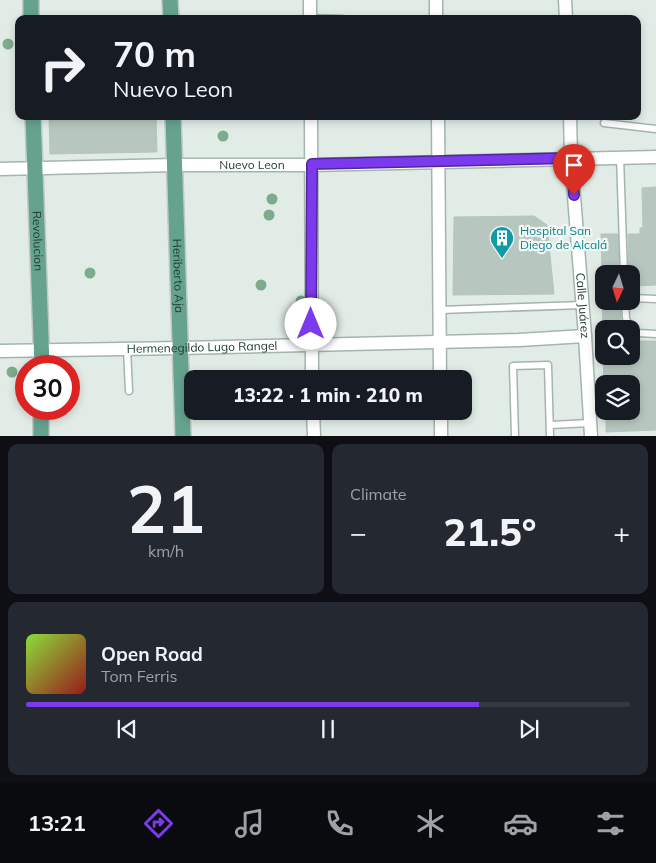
<!DOCTYPE html>
<html lang="en">
<head>
<meta charset="utf-8">
<style>
	:root { --surface:#171b24; --page:#242831; --text:#f1f3f6; --muted:#9ea1a6; --line:#363941; --accent:#7c3aed }
	body { margin:0; font-family:Mulish,sans-serif; background:var(--page); color:var(--text); height:100vh; display:flex; flex-direction:column; font-size:19px; white-space:nowrap }
	* { box-sizing:border-box; margin:0 }
	p { font-size:16px; color:var(--muted) }
	.icon { flex:none; width:28px; height:28px; fill:none; stroke:currentColor; stroke-width:2; stroke-linecap:round; stroke-linejoin:round }
	.map { position:relative; height:436px; overflow:hidden }
	.sheet { display:flex; flex-direction:column; gap:8px; padding:8px; background:#0d0f14; flex:1 }
	.sheet>* { flex:none }
	.hud { position:absolute; left:15px; top:15px; width:626px; height:105px; border-radius:10px; box-shadow:0 2px 8px #0003; background:#171b24; color:var(--text); overflow:hidden }
	.needle { width:32px; rotate:184deg }
	.tools { position:absolute; left:595px; top:265px; display:grid; gap:10px }
	.tools a { display:grid; place-items:center; width:45px; height:45px; border-radius:10px; background:var(--surface); box-shadow:0 2px 8px #0003; font-size:25px }
	.speed { position:absolute; left:15px; top:355px; display:flex; gap:10px; font-size:25px; font-weight:700; text-align:center }
	.speed>* { display:grid; place-content:center; width:65px; height:65px; border-radius:50%; background:var(--surface); box-shadow:0 2px 8px #0003; line-height:1 }
	.speed .limit { border:8px solid #d22; background:#fff; color:#111 }
	.pin { position:absolute; display:grid; place-items:center; width:42px; height:42px; color:#fff; margin:-51px -21px; border-radius:50% 50% 50% 0; rotate:-45deg; box-shadow:0 0 5px #0007 }
	.pin .icon { rotate:45deg }
	.me { position:absolute; width:55px; margin:-28px; rotate:0deg; stroke-linejoin:round; filter:drop-shadow(0 0 4px #0008) }
	.turn { display:flex; align-items:center; gap:18px; height:105px; padding:0 15px; font-size:22px }
	.turn .icon { width:65px; height:65px; stroke-width:2.5 }
	.turn b { display:block; font-size:35px; line-height:42px }
	.big { font-size:38px; font-weight:800; line-height:1.1 }
	.sheet .tile { flex:1; display:flex; flex-direction:column; justify-content:center; gap:8px; min-width:0; padding:0 18px; border-radius:10px; background:var(--page) }
	.sheet .dial { align-items:center; gap:0 }
	.dial b { font-size:65px; line-height:1 }
	.song { display:flex; align-items:center; gap:15px }
	.cover { width:60px; height:60px; border-radius:8px; background:linear-gradient(135deg,hsl(90 70% 55%),hsl(0 70% 35%)) }
	.played { height:5px; border-radius:2px; background:linear-gradient(90deg,var(--accent) 75%,var(--line) 75%) }
	.keys { display:flex; justify-content:space-around; direction:ltr }
	.heat { display:flex; justify-content:space-between; align-items:center; font-size:28px; direction:ltr }
	.sheet .tiles { flex:1; display:grid; gap:8px; grid-template-columns:1fr 1fr }
	.tile:last-child { grid-column:span 2 }
	.trip { position:absolute; left:184px; top:370px; width:288px; height:50px; border-radius:10px; background:var(--surface); box-shadow:0 2px 8px #0003; font-weight:800; line-height:50px; text-align:center }
	.tabs { display:flex; height:80px; justify-content:space-around; align-items:center; background:#090b0e; color:var(--muted) }
	.tabs .icon { width:35px; height:35px }
	.tabs .active { color:var(--accent) }
	.tabs b { font-size:22px; color:var(--text) }
	.map>svg:first-child { display:block }
	.building { fill:#b7c7c0; stroke:#b4c6bd }
	.lines { fill:none; stroke-linecap:round; stroke-linejoin:round }
	.service-casing { stroke:#a4b4ae; stroke-width:9 }
	.minor-casing { stroke:#a4b4ae; stroke-width:15 }
	.primary-casing { stroke:#c1c9c6; stroke-width:18 }
	.service { stroke:#fff; stroke-width:6 }
	.minor { stroke:#fff; stroke-width:12 }
	.primary { stroke:#65a38f; stroke-width:15 }
	.tree { fill:#7dab8d }
	.route-casing { stroke:#51269a; stroke-width:12 }
	.route { stroke:#7c3aed; stroke-width:9 }
	.labels { text-anchor:middle; stroke-width:4.5; stroke-linejoin:round; paint-order:stroke }
	.street-label { font-size:12px; fill:#213e34; stroke:#f2f9f5 }
	.culture-label { font-size:12px; fill:#0d838f; stroke:#f2f9f5; text-anchor:start }
</style>
</head>
<body>
<div class="map">
<svg width="656" height="436" viewBox="0 0 656 436">
	<rect width="100%" height="100%" fill="#e2ece7"/>
	<g class="building">
		<polygon points="49,116 156,116 157,152 50,154"/>
		<polygon points="656,187 656,285 636,286 636,274 629,274 628,234 640,234 640,228 643,228 642,188"/>
		<polygon points="534,216 547,225 554,294 453,295 454,217"/>
		<polygon points="601,234 618,234 619,274 602,274"/>
		<polygon points="602,301 620,301 621,329 603,329"/>
		<polygon points="631,341 656,341 656,430 606,432 606,411 631,411 631,384 604,384 603,356 631,356"/>
	</g>
	<g class="lines">
		<g class="service-casing">
			<g id="service">
				<polyline points="310,18 343,19"/>
				<polyline points="604,123 656,129"/>
				<polyline points="620,157 624,274"/>
				<polyline points="631,298 656,299"/>
				<polyline points="625,301 626,318 630,329"/>
				<polyline points="440,310 583,305"/>
				<polyline points="631,331 638,333 656,334"/>
				<polyline points="127,349 129,391"/>
				<polyline points="550,425 590,423"/>
				<polyline points="515,436 513,366 548,365 550,436"/>
			</g>
		</g>
		<g class="minor-casing">
			<g id="minor">
				<polyline points="310,0 310,19"/>
				<polyline points="436,0 436,19"/>
				<polyline points="565,0 566,19"/>
				<polyline points="311,116 312,379"/>
				<polyline points="438,116 440,379"/>
				<path id="s1" d="M 570,116 L 571,158 L 585,336 L 591,436"/>
				<path id="s2" d="M 0,169 L 175,165 L 311,165 L 656,157"/>
				<path id="s3" d="M 0,351 L 181,348 L 519,340 L 585,336"/>
				<polyline points="313,411 314,436"/>
				<polyline points="441,411 441,436"/>
			</g>
		</g>
		<g class="primary-casing">
			<g id="primary">
				<polyline points="31,0 31,19"/>
				<polyline points="170,0 171,19"/>
				<path id="s4" d="M 33,116 L 42,366"/>
				<path id="s5" d="M 173,116 L 183,436"/>
				<polyline points="41,436 41,409"/>
			</g>
		</g>
		<use href="#service" class="service"/>
		<use href="#minor" class="minor"/>
		<use href="#primary" class="primary"/>
	</g>
	<g class="tree">
		<circle cx="8" cy="44" r="5.5"/>
		<circle cx="223" cy="136" r="5.5"/>
		<circle cx="272" cy="199" r="5.5"/>
		<circle cx="269" cy="215" r="5.5"/>
		<circle cx="90" cy="273" r="5.5"/>
		<circle cx="261" cy="285" r="5.5"/>
		<circle cx="301" cy="301" r="5.5"/>
		<circle cx="303" cy="324" r="5.5"/>
		<circle cx="12" cy="372" r="5.5"/>
	</g>
	<g class="lines">
		<g class="route-casing">
			<polyline id="route" points="311,324 312,164 571,158 574,195"/>
		</g>
		<use href="#route" class="route"/>
	</g>
	<defs>
		<g id="building-pin" transform="scale(1.25)"><path d="M0 17L-7.5 6A9.5 9.5 0 1 1 7.5 6Z" fill="#0f9aa8" stroke="#f2f9f5"/><path d="M-4-6H4V6H1V3H-1V6H-4ZM-2.5-4.3h1.7v1.8h-1.7ZM.8-4.3h1.7v1.8H.8ZM-2.5-1h1.7V.8h-1.7ZM.8-1h1.7V.8H.8Z" fill="#fff"/></g>
	</defs>
	<g fill-rule="evenodd">
		<use href="#building-pin" x="502" y="238"/>
	</g>
	<g class="labels">
		<g class="street-label">
			<text dy="4" stroke="none"><textPath href="#s2" startOffset="252">Nuevo Leon</textPath></text>
			<text dy="4" stroke="none"><textPath href="#s4" startOffset="125">Revolucion</textPath></text>
			<text dy="4" stroke="none"><textPath href="#s5" startOffset="160">Heriberto Aja</textPath></text>
			<text dy="4" stroke="none"><textPath href="#s1" startOffset="190">Calle Juárez</textPath></text>
			<text dy="4" stroke="none"><textPath href="#s3" startOffset="202">Hermenegildo Lugo Rangel</textPath></text>
		</g>
		<g class="culture-label">
			<text x="520" y="235">Hospital San<tspan x="520" dy="14">Diego de Alcalá</tspan></text>
		</g>
	</g>
</svg>
<div class="tools">
<a><svg class="needle" viewBox="-14 -14 28 28"><path d="M0-13l5 13h-10z" fill="#e53935"/><path d="M0 13l5-13h-10z" fill="#9ea1a6"/></svg></a>
<a><svg class="icon" aria-label="search" viewBox="0 0 24 24"><circle cx="10" cy="10" r="6"/><path d="M15 15l6 6"/></svg></a>
<a><svg class="icon" aria-label="layers" viewBox="0 0 24 24"><path d="M12 4l9 5-9 5-9-5zM3 14l9 5 9-5"/></svg></a>
</div>
<div class="speed"><div class="limit">30</div></div>
<div class="pin" style="left:574px;top:195px;background:#d93025"><svg class="icon" aria-label="arrive" viewBox="0 0 24 24"><path d="M6 21V4h12l-3 4 3 4H6"/></svg></div>
<svg class="me" style="left:311px;top:324px" viewBox="-20 -20 40 40"><circle r="19" fill="#fff"/><path d="M0-13L10 11 0 6-10 11z" fill="#7c3aed"/></svg>
<div class="trip">13:22 · 1 min · 210 m</div>
<div class="hud">
<div class="turn"><svg class="icon" aria-label="right" viewBox="0 0 24 24"><path d="M7 20v-9h11M14 6l5 5-5 5"/></svg><div><b>70 m</b>Nuevo Leon</div></div>
</div>
</div>
<section class="sheet">
<div class="tiles">
<div class="tile dial"><b>21</b><p>km/h</p></div>
<div class="tile"><p>Climate</p>
<div class="heat"><a>−</a><b class="big">21.5°</b><a>+</a></div>
</div>
<div class="tile">
<div class="song"><i class="cover"></i><div><b>Open Road</b><p>Tom Ferris</p></div></div>
<div class="played"></div>
<div class="keys"><svg class="icon" aria-label="previous" viewBox="0 0 24 24"><path d="M18 5L8 12l10 7zM5 5v14"/></svg><svg class="icon" aria-label="pause" viewBox="0 0 24 24"><path d="M8 5v14M16 5v14"/></svg><svg class="icon" aria-label="next" viewBox="0 0 24 24"><path d="M6 5l10 7-10 7zM19 5v14"/></svg></div>
</div>
</div>
</section>
<nav class="tabs">
<b>13:21</b>
<svg class="icon active" aria-label="directions" viewBox="0 0 24 24"><path d="M12 3l9 9-9 9-9-9zM9 14v-3h6M13 9l2 2-2 2"/></svg>
<svg class="icon" aria-label="music" viewBox="0 0 24 24"><path d="M9 18V5l10-2v13"/><circle cx="6" cy="18" r="3"/><circle cx="16" cy="16" r="3"/></svg>
<svg class="icon" aria-label="phone" viewBox="0 0 24 24"><path d="M5 4h4l2 5-3 2q2 4 5 5l2-3 5 2v4C11 20 4 13 5 4z"/></svg>
<svg class="icon" aria-label="climate" viewBox="0 0 24 24"><path d="M12 3v18M4 7l16 10M4 17L20 7"/></svg>
<svg class="icon" aria-label="car" viewBox="0 0 24 24"><path d="M5 17H2v-5l4-1 3-4h7l3 4 3 1v5h-3M9 17h6M6 11h13"/><circle cx="7" cy="17" r="2"/><circle cx="17" cy="17" r="2"/></svg>
<svg class="icon" aria-label="filters" viewBox="0 0 24 24"><path d="M4 7h16M4 17h16"/><circle cx="9" cy="7" r="2"/><circle cx="15" cy="17" r="2"/></svg>
</nav>
</body>
</html>
